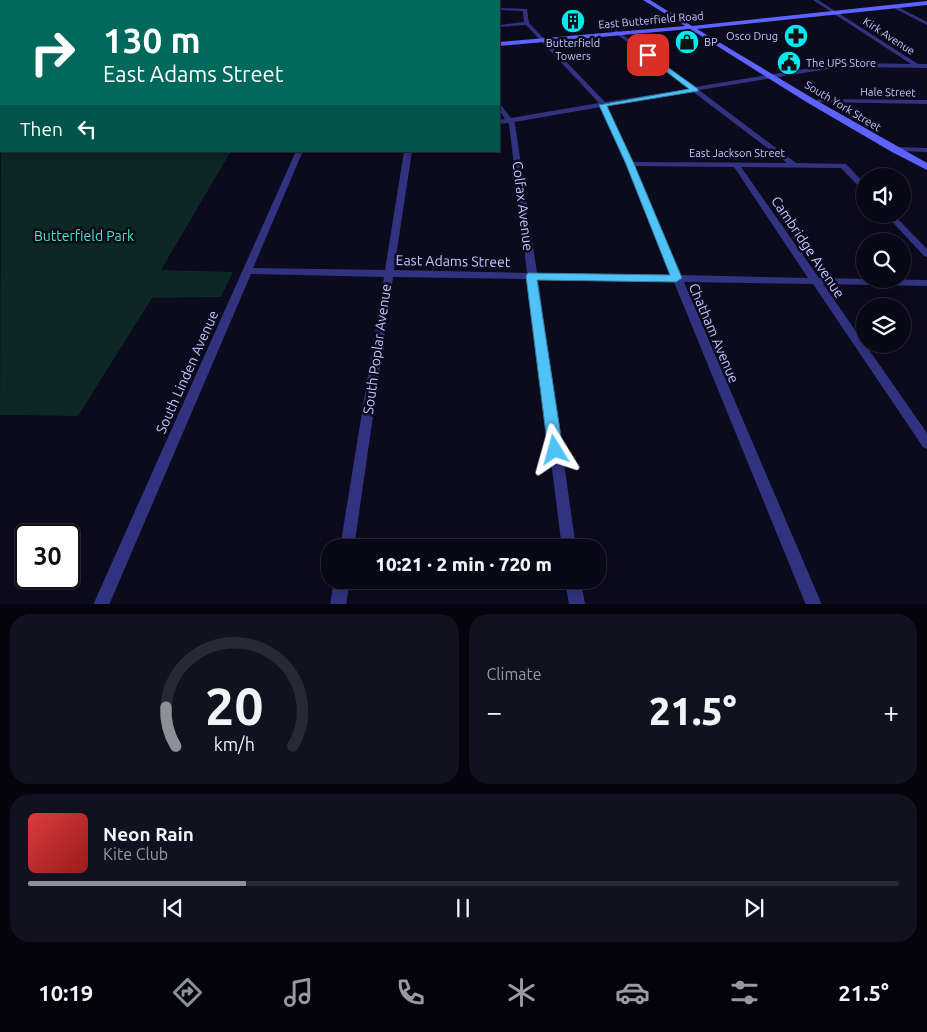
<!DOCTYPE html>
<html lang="en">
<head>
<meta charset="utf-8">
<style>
	:root { --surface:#090816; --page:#12111f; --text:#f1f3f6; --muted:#999aa1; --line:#292935; --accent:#8c9099 }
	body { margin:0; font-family:Ubuntu,sans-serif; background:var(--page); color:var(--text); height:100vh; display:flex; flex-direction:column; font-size:19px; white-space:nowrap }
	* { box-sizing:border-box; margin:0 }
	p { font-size:16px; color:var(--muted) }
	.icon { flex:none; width:28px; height:28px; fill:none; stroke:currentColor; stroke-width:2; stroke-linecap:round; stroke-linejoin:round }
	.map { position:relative; height:604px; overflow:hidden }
	.details { display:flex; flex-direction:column; gap:10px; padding:10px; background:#05040c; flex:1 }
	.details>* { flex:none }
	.top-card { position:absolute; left:0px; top:0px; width:500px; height:152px; box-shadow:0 2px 12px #0003,0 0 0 1px var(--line); background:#00695c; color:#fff; overflow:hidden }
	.tools { position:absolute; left:856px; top:168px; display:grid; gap:10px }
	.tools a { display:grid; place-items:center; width:55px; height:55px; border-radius:50%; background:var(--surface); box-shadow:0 2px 12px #0003,0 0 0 1px var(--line); font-size:25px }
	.speed { position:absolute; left:15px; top:524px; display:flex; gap:10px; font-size:25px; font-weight:700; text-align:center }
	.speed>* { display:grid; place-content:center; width:65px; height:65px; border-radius:50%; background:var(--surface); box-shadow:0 2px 12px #0003,0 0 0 1px var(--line); line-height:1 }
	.speed .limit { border:2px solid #111; border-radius:8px; background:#fff; color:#111 }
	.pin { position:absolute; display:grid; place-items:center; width:42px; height:42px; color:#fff; margin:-21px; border-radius:10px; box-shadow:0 2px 8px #0006 }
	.me { position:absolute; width:55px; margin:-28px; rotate:352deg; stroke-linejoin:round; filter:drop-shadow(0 0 4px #0008) }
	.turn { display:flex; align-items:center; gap:18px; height:105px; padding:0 20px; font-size:22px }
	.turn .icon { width:65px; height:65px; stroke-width:2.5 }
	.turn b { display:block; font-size:35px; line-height:42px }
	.then { display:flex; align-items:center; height:48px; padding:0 20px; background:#0003; gap:10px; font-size:19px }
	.big { font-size:38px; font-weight:800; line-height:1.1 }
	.details .card { flex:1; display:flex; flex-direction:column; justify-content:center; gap:8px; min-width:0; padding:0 18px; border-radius:20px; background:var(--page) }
	.details .dial { align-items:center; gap:0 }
	.dial svg { height:130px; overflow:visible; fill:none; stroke:var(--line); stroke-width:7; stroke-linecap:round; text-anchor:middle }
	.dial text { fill:var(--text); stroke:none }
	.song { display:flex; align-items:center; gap:15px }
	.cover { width:60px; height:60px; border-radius:8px; background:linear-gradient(135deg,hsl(0 70% 55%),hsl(0 70% 35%)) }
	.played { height:5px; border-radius:2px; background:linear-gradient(90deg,var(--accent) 25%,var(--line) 25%) }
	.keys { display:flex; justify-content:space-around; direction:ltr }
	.heat { display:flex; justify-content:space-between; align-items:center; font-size:28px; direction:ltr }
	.details .tiles { flex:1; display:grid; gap:10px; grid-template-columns:1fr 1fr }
	.card:last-child { grid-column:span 2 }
	.trip { position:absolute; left:321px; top:539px; width:285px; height:50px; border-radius:20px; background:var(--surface); box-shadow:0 2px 12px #0003,0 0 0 1px var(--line); font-weight:800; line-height:50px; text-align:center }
	.menu { display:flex; height:80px; justify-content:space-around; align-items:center; background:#040309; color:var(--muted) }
	.menu .icon { width:35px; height:35px }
	.menu .selected { color:var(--accent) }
	.menu b { font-size:22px; color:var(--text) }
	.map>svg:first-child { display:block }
	.green { fill:#0c2724 }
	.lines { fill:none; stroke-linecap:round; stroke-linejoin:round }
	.minor { fill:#313380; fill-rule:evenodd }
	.secondary { fill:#5d63ff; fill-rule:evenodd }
	.route { fill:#4fc3f7; stroke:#337fa1 }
	.labels { text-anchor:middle; stroke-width:5; stroke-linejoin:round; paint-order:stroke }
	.far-street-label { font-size:11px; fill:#c8c6ff; stroke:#0c0a1d }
	.far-poi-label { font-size:11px; fill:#c8c6ff; stroke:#0c0a1d; text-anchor:start }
	.street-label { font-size:14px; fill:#c8c6ff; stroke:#0c0a1d }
	.park-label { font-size:14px; fill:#4ae7b5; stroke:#0c0a1d }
</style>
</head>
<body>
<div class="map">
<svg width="927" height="605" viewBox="0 0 927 605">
	<rect width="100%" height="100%" fill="#0c0a1d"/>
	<polygon class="green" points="1,133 1,151 231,151 161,270 233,272 221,297 152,298 78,416 0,415"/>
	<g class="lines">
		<g class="minor">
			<path d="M 813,0 L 818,0 L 918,64 L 927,64 L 927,68 L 854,67 L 828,69 L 699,90 L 796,163 L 846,164 L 865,184 L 865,190 L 862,190 L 841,168 L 741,167 L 819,278 L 927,280 L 927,286 L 823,284 L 927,433 L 927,449 L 923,447 L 813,284 L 684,282 L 822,605 L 806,605 L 674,282 L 538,279 L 576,548 L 562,548 L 528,279 L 393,277 L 354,548 L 340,548 L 384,277 L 251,274 L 109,605 L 93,605 L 296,151 L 303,151 L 253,268 L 385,270 L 404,151 L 412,151 L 394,270 L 527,273 L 509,124 L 508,123 L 499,124 L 499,120 L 505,119 L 499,110 L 499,104 L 501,105 L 511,118 L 599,103 L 526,25 L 499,27 L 499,25 L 524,22 L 523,11 L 499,10 L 499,8 L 527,9 L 529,23 L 605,102 L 689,89 L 614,32 L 616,30 L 695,87 L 828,65 L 854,63 L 911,64 ZM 692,91 L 787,163 L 633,162 L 606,106 ZM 601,107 L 626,164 L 672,275 L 537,273 L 515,124 L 514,122 ZM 635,166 L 734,167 L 808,278 L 681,275 Z"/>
			<rect x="0" y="3" width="1" height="2"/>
			<polygon points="894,5 927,22 927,25 892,7"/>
			<polygon points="1,63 1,67 0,68 0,64"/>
			<polygon points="819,99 927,100 927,104 817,102 817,100"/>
			<polygon points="898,147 927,148 927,152 901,151 897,149"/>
			<polygon points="885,214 893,214 927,249 927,257 924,256"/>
			<polygon points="334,580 350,580 346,605 330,605"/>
			<polygon points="565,580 581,580 585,605 569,605"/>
		</g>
		<g class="secondary">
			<polygon points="643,0 650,0 692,26 927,1 927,5 697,29 814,99 927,163 927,170 892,152 808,103 690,29 499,46 499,42 685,26"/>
			<rect x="0" y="90" width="1" height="4"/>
		</g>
	</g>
	<polygon class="route" points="648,53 698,89 698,91 607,106 634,164 682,278 676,282 537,280 563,450 561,455 555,457 550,455 548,450 526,276 528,273 670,275 626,164 599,105 689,89 646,56"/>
	<defs>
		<g id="building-disc" transform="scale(1.25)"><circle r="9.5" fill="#00e9f1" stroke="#0c0a1d"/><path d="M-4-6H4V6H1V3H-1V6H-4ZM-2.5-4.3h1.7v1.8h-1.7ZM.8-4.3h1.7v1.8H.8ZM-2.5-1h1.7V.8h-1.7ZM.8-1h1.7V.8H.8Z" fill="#111"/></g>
		<g id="pharmacy-disc" transform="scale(1.25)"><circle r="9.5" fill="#00e9f1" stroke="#0c0a1d"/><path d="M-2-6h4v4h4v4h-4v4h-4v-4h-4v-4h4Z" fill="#111"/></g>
		<g id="shop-disc" transform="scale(1.25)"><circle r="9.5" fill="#00e9f1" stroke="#0c0a1d"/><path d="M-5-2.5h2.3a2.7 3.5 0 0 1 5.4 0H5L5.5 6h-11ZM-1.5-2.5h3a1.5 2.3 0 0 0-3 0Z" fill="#111"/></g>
		<g id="civic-disc" transform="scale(1.25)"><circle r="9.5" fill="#00e9f1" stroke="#0c0a1d"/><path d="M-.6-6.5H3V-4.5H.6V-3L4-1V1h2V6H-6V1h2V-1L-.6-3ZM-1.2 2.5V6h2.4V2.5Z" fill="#111"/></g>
	</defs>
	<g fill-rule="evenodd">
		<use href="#building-disc" x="573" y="21"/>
		<use href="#pharmacy-disc" x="796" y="36"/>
		<use href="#shop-disc" x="687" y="42"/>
		<use href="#civic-disc" x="789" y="63"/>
	</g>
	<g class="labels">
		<g class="far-street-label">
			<text transform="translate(651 20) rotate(-5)" y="4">East Butterfield Road</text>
			<text transform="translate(889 36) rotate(33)" y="4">Kirk Avenue</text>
			<text transform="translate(888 92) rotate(1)" y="4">Hale Street</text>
			<text transform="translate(843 106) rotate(31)" y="4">South York Street</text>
			<text x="737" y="157">East Jackson Street</text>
		</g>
		<g class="far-poi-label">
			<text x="778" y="40" text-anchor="end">Osco Drug</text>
			<text x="704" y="46">BP</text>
			<text x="573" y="47" text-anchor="middle">Butterfield<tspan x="573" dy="13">Towers</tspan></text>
			<text x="806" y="67">The UPS Store</text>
		</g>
		<g class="street-label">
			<text transform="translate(523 206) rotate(83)" y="5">Colfax Avenue</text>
			<text transform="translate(808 247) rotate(56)" y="5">Cambridge Avenue</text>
			<text transform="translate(453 261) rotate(1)" y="5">East Adams Street</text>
			<text transform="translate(714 333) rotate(67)" y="5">Chatham Avenue</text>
			<text transform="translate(377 349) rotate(-82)" y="5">South Poplar Avenue</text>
			<text transform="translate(187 372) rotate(-66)" y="5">South Linden Avenue</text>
		</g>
		<g class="park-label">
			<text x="84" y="241">Butterfield Park</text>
		</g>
	</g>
</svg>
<div class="tools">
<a><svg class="icon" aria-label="sound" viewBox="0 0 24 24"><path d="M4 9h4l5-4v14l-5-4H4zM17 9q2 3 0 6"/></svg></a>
<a><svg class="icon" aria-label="search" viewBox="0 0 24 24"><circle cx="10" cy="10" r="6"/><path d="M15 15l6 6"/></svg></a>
<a><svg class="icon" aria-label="layers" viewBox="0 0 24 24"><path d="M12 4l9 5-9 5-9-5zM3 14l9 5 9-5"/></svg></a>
</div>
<div class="speed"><div class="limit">30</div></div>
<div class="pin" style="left:648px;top:55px;background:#d93025"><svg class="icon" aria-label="arrive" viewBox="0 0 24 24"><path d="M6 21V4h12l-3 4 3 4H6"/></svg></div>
<svg class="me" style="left:555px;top:450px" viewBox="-20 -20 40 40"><path d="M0-17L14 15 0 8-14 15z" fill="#4fc3f7" stroke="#fff" stroke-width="4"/></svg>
<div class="trip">10:21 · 2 min · 720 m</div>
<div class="top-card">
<div class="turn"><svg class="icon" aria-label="right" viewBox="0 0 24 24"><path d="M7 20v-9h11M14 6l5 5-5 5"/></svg><div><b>130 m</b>East Adams Street</div></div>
<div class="then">Then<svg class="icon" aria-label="left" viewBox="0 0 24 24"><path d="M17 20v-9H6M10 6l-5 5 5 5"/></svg></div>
</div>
</div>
<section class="details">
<div class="tiles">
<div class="card dial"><svg viewBox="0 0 100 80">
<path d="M14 69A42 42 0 1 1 86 69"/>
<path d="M14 69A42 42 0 0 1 8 45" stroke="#8c9099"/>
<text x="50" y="56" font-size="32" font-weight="700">20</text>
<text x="50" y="72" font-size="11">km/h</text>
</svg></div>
<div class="card"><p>Climate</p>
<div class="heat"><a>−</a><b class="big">21.5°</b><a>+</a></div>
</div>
<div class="card">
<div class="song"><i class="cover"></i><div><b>Neon Rain</b><p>Kite Club</p></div></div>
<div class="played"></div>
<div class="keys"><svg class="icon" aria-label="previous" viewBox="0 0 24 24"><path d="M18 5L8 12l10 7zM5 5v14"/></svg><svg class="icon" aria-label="pause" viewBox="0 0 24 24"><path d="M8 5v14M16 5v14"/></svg><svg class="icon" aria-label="next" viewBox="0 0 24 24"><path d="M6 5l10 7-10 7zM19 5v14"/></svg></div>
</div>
</div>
</section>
<nav class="menu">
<b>10:19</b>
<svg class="icon selected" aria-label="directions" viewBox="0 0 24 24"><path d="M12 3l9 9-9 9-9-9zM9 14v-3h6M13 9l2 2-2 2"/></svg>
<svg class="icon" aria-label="music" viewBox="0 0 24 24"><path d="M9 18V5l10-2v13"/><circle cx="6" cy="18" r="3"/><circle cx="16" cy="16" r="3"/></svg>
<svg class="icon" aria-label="phone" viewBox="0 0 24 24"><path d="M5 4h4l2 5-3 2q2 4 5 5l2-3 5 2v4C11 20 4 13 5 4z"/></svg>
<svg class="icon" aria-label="climate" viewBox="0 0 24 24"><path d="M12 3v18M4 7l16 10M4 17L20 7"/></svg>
<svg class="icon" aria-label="car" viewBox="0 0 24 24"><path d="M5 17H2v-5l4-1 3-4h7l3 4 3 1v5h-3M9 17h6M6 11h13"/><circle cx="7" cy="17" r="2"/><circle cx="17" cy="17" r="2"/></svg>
<svg class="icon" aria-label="filters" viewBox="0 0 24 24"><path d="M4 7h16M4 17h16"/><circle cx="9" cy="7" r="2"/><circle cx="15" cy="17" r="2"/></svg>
<b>21.5°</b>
</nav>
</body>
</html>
